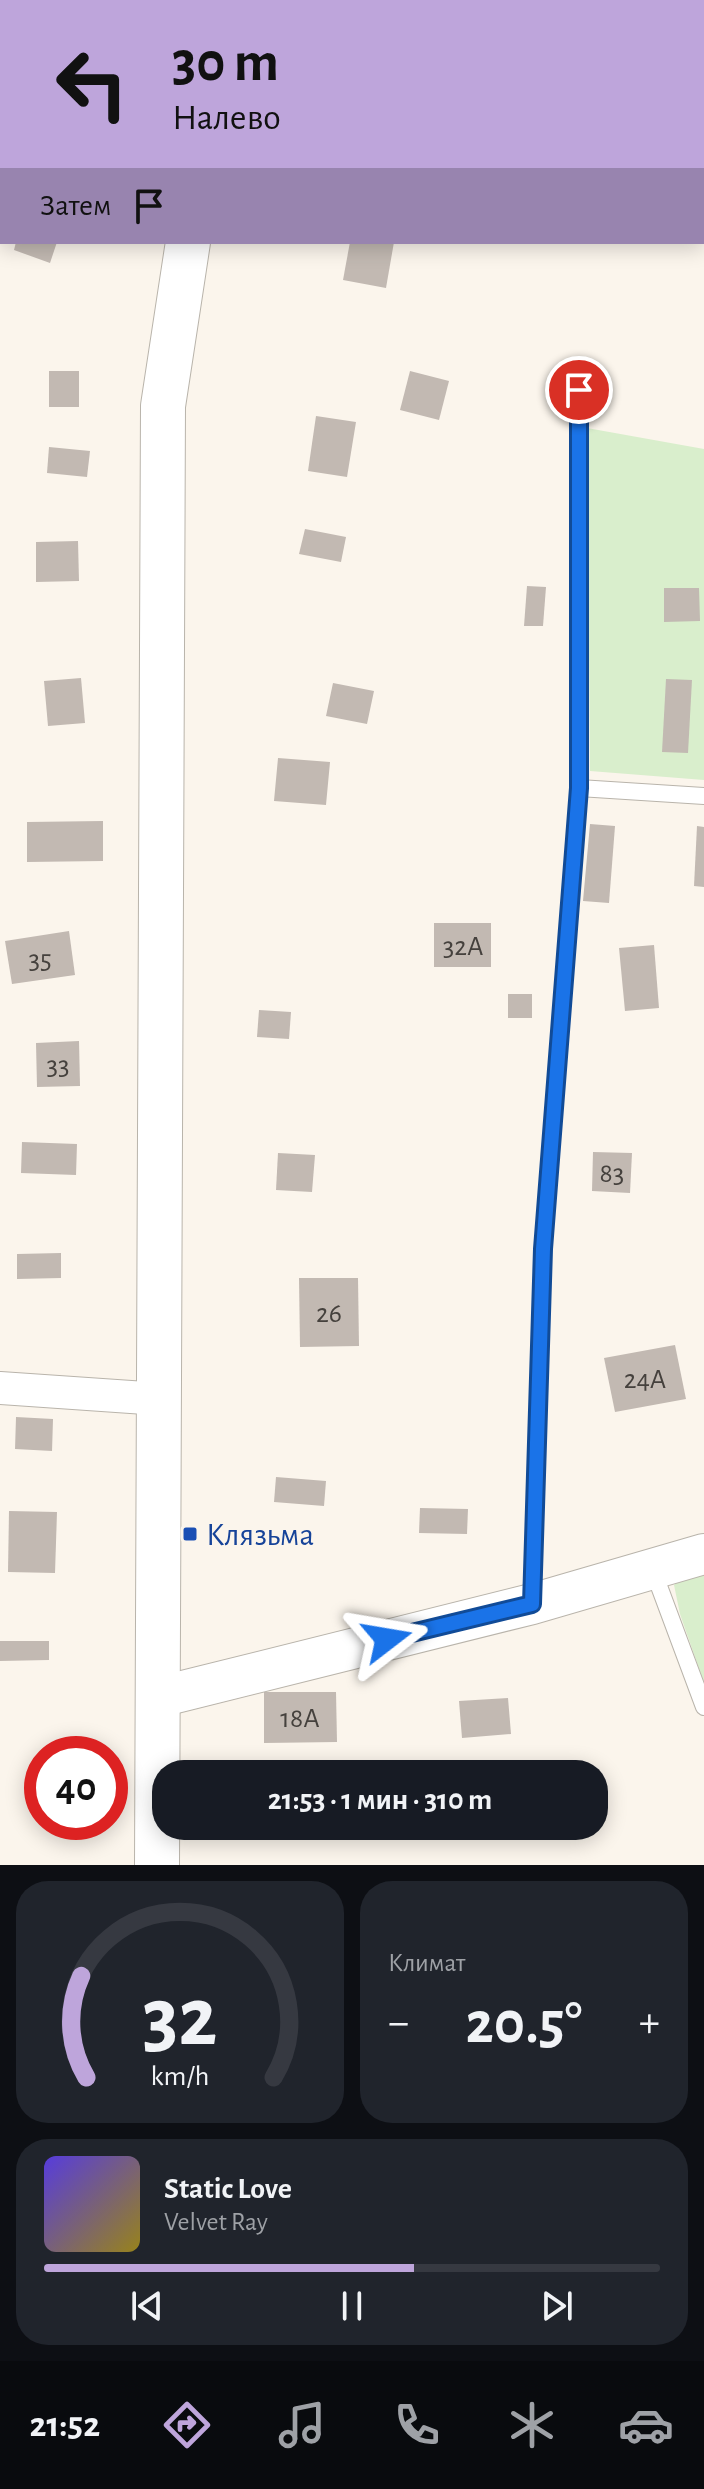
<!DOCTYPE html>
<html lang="ru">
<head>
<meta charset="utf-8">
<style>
	:root { --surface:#171b24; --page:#20242c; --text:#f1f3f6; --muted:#9ea1a6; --line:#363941; --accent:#bea5db }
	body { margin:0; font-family:"Alegreya Sans",sans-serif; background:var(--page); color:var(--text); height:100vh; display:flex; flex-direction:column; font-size:30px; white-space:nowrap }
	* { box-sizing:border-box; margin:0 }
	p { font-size:26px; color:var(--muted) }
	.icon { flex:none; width:44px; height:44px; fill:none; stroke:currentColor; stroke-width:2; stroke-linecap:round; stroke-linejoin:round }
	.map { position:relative; height:1865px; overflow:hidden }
	.sheet { display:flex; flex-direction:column; gap:16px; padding:16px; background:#0d0f14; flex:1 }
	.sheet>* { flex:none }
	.hud { position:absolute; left:0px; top:0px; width:704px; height:244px; box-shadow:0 4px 20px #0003; background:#bea5db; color:#111; overflow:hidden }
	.speed { position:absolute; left:24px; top:1736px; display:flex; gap:16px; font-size:40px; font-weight:700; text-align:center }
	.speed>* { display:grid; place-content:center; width:104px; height:104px; border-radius:50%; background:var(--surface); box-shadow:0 4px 20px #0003; line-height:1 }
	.speed .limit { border:12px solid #d22; background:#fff; color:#111 }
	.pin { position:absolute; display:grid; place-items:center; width:68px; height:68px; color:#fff; margin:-34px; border:4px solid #fff; border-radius:50%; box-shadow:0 2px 8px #0007 }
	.me { position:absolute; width:88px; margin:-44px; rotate:76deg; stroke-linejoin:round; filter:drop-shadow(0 0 6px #0008) }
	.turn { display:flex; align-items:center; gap:28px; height:168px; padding:0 40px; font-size:36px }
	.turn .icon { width:104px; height:104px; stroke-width:2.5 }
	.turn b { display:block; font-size:56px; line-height:68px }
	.then { display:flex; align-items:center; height:76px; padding:0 40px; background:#0003; gap:16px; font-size:30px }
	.big { font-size:60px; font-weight:700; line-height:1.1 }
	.sheet .tile { flex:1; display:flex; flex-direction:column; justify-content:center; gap:12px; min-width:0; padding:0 28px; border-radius:32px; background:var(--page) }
	.sheet .dial { align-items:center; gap:0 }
	.dial svg { height:208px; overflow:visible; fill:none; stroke:var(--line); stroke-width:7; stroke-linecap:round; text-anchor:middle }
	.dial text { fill:var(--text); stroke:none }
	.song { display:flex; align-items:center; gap:24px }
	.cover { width:96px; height:96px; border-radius:12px; background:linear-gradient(135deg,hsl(250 70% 55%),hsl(50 70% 35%)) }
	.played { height:8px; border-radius:4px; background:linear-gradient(90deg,var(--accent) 60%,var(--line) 60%) }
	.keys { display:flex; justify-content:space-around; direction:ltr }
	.heat { display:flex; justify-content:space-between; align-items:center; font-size:44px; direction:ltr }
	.sheet .tiles { flex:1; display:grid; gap:16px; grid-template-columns:1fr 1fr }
	.tile:last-child { grid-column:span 2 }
	.trip { position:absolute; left:152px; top:1760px; width:456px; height:80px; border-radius:32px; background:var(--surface); box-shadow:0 4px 20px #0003; font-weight:700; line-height:80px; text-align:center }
	.dock { display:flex; height:128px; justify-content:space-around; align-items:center; background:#090b0e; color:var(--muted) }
	.dock .icon { width:56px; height:56px }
	.dock .on { color:var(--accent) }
	.dock b { font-size:36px; color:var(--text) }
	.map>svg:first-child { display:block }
	.green { fill:#d9eecc }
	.building { fill:#c2b9b2 }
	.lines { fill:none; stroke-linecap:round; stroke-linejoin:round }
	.service-casing { stroke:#b9b4ab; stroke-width:18 }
	.minor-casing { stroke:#b9b4ab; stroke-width:34 }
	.tertiary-casing { stroke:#b9b4ab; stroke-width:42 }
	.secondary-casing { stroke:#b9b4ab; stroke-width:46 }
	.service { stroke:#fff; stroke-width:16 }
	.minor { stroke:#fff; stroke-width:32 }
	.tertiary { stroke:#fff; stroke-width:40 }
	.secondary { stroke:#fff; stroke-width:44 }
	.route-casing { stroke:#114b97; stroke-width:20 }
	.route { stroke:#1a73e8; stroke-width:14 }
	.transit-dot { fill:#1a4fb4; stroke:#fbf5ec; stroke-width:3 }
	.labels { text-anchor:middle; stroke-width:8; stroke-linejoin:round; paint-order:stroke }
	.number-label { font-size:28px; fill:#45413d }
	.transit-label { font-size:32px; fill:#164399; stroke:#fbf5ec; text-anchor:start }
</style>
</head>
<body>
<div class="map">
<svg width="704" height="1865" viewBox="0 0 704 1865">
	<rect width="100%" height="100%" fill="#fbf5ec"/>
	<g class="green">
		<polygon points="587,428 704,449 704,780 590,771"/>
		<polygon points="704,1568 704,1683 680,1614 674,1585 690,1572"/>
	</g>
	<g class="building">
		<polygon points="16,242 57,242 50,263 14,250"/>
		<polygon points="350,242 394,242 386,288 343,280"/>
		<rect x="49" y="371" width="30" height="36"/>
		<polygon points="410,371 449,381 439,420 400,410"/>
		<polygon points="316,416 356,422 347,477 308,471"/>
		<polygon points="49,447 90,451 87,477 47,473"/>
		<polygon points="305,529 346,537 341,562 299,554"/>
		<polygon points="78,541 79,581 36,582 36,542"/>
		<polygon points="527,586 546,587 543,626 524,626"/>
		<polygon points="664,588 699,588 700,621 664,622"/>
		<polygon points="81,678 85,723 48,726 44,681"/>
		<polygon points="666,679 692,680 688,753 662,752"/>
		<polygon points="333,683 374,691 367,724 326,716"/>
		<polygon points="278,758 330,762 326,805 274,801"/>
		<polygon points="103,821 103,861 27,862 27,822"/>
		<polygon points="590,824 615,826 609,903 583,901"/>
		<polygon points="697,826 704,827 704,887 694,886"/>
		<rect x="434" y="923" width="57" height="44"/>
		<polygon points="69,931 75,975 12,984 5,941"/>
		<polygon points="654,945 659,1008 625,1011 619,948"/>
		<rect x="508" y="994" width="24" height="24"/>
		<polygon points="259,1010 291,1012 289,1039 257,1037"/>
		<polygon points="79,1041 80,1086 37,1087 36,1043"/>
		<polygon points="22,1142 77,1144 76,1175 21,1173"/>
		<polygon points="593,1152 632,1153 630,1193 592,1191"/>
		<polygon points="278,1153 315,1155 312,1192 276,1190"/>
		<polygon points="61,1253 61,1278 17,1279 17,1254"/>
		<polygon points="299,1278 358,1278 359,1346 300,1347"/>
		<polygon points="675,1345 686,1399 615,1412 604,1358"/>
		<polygon points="16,1417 53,1419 52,1451 15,1449"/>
		<polygon points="276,1477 326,1481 324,1506 274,1502"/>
		<polygon points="420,1508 468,1509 467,1534 419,1533"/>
		<polygon points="9,1511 57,1512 55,1573 8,1572"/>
		<polygon points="0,1641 49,1641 49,1660 0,1661"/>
		<polygon points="264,1692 336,1692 337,1742 264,1743"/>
		<polygon points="508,1698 511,1734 462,1738 459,1701"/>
	</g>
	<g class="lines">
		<g class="service-casing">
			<g id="service">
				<polyline points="579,788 704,796"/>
				<polyline points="653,1570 704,1707"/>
				<polyline points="532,1602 543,1249 579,788 579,390"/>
			</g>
		</g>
		<g class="minor-casing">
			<polyline id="minor" points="0,1388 160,1399"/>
		</g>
		<g class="tertiary-casing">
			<polyline id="tertiary" points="159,1697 532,1604 704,1554"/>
		</g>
		<g class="secondary-casing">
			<g id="secondary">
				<polyline points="242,2 243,0"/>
				<polyline points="157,1865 163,406 188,242"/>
			</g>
		</g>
		<use href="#service" class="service"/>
		<use href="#minor" class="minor"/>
		<use href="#tertiary" class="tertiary"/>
		<use href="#secondary" class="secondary"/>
	</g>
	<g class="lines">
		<g class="route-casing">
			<polyline id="route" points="387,1639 532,1604 543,1249 579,788 579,390"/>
		</g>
		<use href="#route" class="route"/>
	</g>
	<rect class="transit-dot" x="182" y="1526" width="16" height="16" rx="4"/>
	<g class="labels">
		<g class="number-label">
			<text x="463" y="955">32А</text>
			<text x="40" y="968">35</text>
			<text x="58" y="1074">33</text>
			<text x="612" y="1182">83</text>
			<text x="329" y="1322">26</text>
			<text x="645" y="1388">24А</text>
			<text x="300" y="1727">18А</text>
		</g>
		<g class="transit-label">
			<text x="206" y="1545">Клязьма</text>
		</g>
	</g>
</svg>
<div class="speed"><div class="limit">40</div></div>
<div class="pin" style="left:579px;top:390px;background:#d93025"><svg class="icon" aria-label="arrive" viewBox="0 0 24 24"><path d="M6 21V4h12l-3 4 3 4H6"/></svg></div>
<svg class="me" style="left:387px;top:1639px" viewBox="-20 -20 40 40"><path d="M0-17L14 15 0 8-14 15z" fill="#1a73e8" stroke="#fff" stroke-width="4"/></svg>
<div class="trip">21:53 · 1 мин · 310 m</div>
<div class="hud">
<div class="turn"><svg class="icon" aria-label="left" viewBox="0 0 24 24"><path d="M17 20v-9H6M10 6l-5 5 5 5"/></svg><div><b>30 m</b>Налево</div></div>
<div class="then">Затем<svg class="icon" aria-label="arrive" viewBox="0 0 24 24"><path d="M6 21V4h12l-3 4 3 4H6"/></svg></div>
</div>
</div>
<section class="sheet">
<div class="tiles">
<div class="tile dial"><svg viewBox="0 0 100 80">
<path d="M14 69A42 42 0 1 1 86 69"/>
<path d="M14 69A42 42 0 0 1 12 30" stroke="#bea5db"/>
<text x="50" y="56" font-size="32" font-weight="700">32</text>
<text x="50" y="72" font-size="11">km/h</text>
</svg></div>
<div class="tile"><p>Климат</p>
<div class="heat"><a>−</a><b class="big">20.5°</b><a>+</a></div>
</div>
<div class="tile">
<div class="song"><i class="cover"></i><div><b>Static Love</b><p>Velvet Ray</p></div></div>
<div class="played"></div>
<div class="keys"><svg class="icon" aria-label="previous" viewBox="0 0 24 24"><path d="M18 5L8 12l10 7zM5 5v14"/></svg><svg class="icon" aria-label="pause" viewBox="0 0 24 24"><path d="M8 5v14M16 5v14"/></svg><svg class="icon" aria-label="next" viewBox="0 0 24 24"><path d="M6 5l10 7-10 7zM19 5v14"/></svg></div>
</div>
</div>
</section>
<nav class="dock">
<b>21:52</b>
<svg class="icon on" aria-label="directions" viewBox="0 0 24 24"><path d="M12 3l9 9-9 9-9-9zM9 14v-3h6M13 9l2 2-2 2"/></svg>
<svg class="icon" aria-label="music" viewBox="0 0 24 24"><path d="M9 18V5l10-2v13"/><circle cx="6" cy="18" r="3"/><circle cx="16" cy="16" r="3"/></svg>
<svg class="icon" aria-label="phone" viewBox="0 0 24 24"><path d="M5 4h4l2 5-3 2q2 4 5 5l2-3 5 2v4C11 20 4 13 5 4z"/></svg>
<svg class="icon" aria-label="climate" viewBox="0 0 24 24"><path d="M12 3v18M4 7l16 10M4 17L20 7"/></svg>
<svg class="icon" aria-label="car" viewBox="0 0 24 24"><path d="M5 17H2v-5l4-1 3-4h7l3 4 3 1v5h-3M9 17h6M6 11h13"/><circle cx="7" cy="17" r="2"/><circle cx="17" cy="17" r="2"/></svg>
</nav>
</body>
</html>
